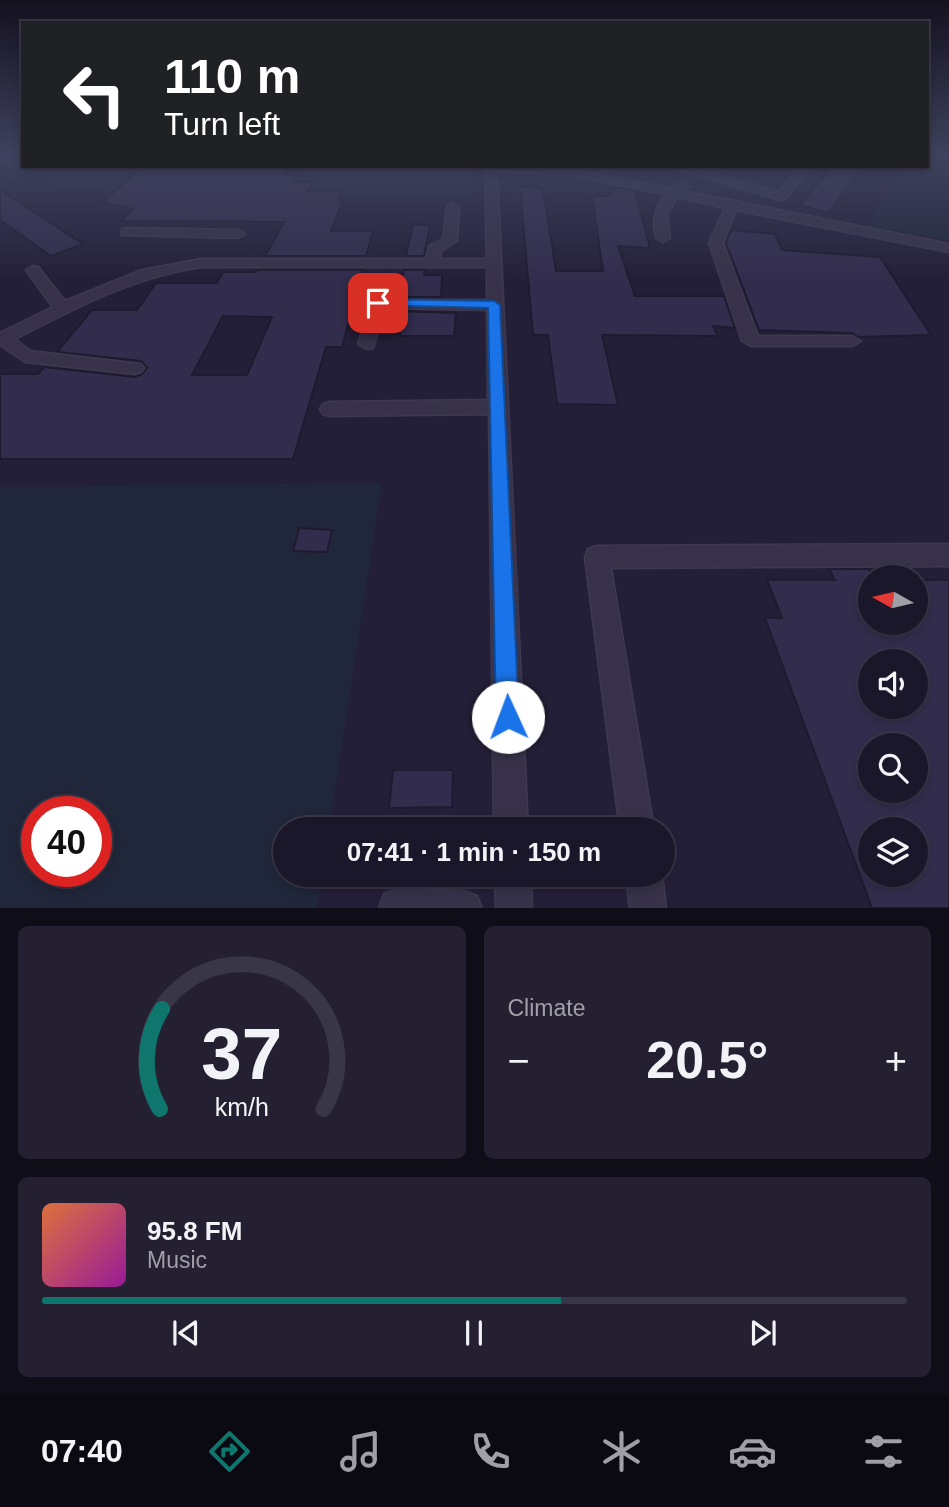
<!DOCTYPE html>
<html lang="en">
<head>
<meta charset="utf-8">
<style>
	:root { --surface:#1b172a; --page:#242032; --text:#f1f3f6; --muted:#a09fa8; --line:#393647; --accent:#0f766e }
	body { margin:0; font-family:Arial,sans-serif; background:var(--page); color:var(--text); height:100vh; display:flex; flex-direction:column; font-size:26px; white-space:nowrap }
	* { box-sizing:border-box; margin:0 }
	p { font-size:23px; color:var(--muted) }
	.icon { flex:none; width:38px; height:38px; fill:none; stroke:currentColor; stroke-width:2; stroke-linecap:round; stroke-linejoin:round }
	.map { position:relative; height:908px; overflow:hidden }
	.drawer { display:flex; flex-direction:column; gap:18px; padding:18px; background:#0f0d17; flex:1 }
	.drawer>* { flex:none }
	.top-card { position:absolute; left:21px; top:21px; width:908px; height:147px; border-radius:0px; box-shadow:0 4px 10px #0003,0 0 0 2px var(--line); background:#202124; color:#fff; overflow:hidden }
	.needle { width:46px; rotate:278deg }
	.controls { position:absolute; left:858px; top:565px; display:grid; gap:14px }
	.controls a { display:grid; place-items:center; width:70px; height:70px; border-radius:50%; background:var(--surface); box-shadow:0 4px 10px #0003,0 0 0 2px var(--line); font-size:35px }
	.speed { position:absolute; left:21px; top:796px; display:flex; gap:14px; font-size:35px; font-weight:700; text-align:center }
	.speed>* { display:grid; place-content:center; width:91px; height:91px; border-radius:50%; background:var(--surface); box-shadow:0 4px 10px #0003,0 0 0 2px var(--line); line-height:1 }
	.speed .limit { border:10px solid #d22; background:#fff; color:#111 }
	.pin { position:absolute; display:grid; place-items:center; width:60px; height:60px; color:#fff; margin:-30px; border-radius:14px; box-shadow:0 4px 10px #0006 }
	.me { position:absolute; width:77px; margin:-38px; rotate:358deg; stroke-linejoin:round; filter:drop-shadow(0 0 5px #0008) }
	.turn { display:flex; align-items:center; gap:24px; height:147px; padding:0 28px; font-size:32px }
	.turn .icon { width:91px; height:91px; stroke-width:2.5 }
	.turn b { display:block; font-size:49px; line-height:60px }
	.big { font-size:52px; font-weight:700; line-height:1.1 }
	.drawer .widget { flex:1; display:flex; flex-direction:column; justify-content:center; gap:10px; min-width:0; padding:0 24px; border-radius:10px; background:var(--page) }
	.drawer .dial { align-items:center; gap:0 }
	.dial svg { height:182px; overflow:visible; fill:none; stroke:var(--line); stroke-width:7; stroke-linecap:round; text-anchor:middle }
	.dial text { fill:var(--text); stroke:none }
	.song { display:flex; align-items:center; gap:21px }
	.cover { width:84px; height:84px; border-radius:10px; background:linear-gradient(135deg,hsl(20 70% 55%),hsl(300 70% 35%)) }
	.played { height:7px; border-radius:4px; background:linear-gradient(90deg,var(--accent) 60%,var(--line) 60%) }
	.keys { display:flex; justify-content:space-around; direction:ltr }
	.heat { display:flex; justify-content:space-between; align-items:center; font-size:38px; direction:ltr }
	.drawer .tiles { flex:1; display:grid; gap:18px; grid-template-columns:1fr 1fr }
	.widget:last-child { grid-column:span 2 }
	.trip { position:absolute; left:273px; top:817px; width:402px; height:70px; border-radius:35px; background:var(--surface); box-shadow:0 4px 10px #0003,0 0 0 2px var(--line); font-weight:700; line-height:70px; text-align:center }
	.tabs { display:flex; height:112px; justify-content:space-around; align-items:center; background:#0b0911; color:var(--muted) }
	.tabs .icon { width:49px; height:49px }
	.tabs .selected { color:var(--accent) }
	.tabs b { font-size:32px; color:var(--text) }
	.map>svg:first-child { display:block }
	.green { fill:#20273a; fill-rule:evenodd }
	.building { fill:#332d4d; stroke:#1e1a2f; stroke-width:2; fill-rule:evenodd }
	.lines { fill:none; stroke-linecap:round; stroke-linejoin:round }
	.minor-casing { stroke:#3d394f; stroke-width:3 }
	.minor { fill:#373249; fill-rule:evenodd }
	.route { fill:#1a73e8; stroke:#114b97; stroke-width:2 }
</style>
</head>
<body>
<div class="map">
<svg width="949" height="909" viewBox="0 0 949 909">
	<rect width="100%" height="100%" fill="#241f38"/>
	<g class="green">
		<polygon points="20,154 23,154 23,166 141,166 111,193 0,176 0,166"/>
		<polygon points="928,154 949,154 949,240 867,226 904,166 928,166"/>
		<polygon points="304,166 473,166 472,194 290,193"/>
		<path d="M 382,483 L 329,829 L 285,830 L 285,875 L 322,875 L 317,908 L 0,908 L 0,487 ZM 37,812 L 96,812 L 96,872 L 37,872 Z"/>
	</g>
	<g class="building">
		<polygon points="169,166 288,166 283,175 298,175 295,182 313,182 307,192 342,192 339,200 343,200 331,231 373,231 366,256 265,256 284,222 121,221 133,209 103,202 141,168"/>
		<polygon points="833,166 863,166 828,213 800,205"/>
		<polygon points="520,187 543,188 556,271 603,271 592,196 607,196 617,187 635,191 650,248 618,246 635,296 724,296 735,328 713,326 718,336 602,335 618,405 557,404 548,335 533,335"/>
		<polygon points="0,190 83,244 51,256 0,220"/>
		<polygon points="413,224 430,226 424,256 406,256"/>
		<polygon points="731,230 775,234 782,250 880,257 931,335 858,337 852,333 759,330 726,243"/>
		<path d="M 257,270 L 363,270 L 342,347 L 326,347 L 293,459 L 0,459 L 0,374 L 38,374 L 44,367 L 135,377 L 142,374 L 147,368 L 141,361 L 57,352 L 92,310 L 137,310 L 156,283 L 217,283 L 223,272 L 256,272 ZM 223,316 L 272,317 L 247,375 L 192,375 Z"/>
		<polygon points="404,270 425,270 424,275 442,275 441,297 398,297"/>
		<polygon points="395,311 456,313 454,336 400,336 400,333 390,333"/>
		<polygon points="299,528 332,530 327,552 293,551"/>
		<path d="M 829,569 L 870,569 L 870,623 L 915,623 L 915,580 L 949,580 L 949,908 L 872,908 L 765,618 L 782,618 L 767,580 L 835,580 ZM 870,662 L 915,662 L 915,707 L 870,707 ZM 870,746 L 915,746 L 915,791 L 870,791 ZM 870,830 L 915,830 L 915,875 L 870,875 Z"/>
		<polygon points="393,770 453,770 452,807 389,808"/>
	</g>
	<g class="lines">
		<g class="minor-casing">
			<g id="minor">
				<polygon points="0,154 12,154 0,161"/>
				<path d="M 485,166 L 568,169 L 672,189 L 682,182 L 688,186 L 683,191 L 949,244 L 949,252 L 736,210 L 723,243 L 758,336 L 852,336 L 861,341 L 852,346 L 751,346 L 742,341 L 709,243 L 725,208 L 677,197 L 667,214 L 670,238 L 663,242 L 656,238 C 652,220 654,209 666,194 L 568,175 L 497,171 L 528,830 L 494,830 L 489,414 L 330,416 L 323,414 L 320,409 L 323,404 L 330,402 L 488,400 L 487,310 L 385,308 L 373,348 L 367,349 L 358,344 L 372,300 L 487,300 L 487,267 L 201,267 C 133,277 75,308 15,339 L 30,351 L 141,364 L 144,368 L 141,372 L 135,374 L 25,362 L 0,345 L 0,333 L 53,307 L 26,270 L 33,266 L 38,267 L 65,301 L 142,270 L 201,259 L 426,259 L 429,246 L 443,239 L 447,207 L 453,203 L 459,207 L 457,241 L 441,251 L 440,259 L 487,259 Z"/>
				<polygon points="665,166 684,166 778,192 801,166 812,166 785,199 781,200"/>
				<polygon points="127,228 238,230 245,234 238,238 122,235 122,229"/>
				<polygon points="949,544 949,566 611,568 654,830 620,830 585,557 588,549 597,546"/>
				<polygon points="495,875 531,875 532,909 496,909"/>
				<polygon points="626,875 662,875 666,909 630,909"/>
				<polygon points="397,889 464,891 477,896 482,909 379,909 384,894"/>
			</g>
		</g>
		<use href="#minor" class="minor"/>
	</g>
	<linearGradient id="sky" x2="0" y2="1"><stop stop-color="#14111f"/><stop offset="0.55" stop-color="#3f425e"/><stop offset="1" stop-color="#3f425e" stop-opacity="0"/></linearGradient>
	<rect width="949" height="282" fill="url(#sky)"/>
	<polygon class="route" points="378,299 494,301 500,305 519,717 516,725 508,728 500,725 496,717 488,308 373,305 373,300"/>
</svg>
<div class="controls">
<a><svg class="needle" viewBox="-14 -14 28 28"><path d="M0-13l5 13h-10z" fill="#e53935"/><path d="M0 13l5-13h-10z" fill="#a09fa8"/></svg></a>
<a><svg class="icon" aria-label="sound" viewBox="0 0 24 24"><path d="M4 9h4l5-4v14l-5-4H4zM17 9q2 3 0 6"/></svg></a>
<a><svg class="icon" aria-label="search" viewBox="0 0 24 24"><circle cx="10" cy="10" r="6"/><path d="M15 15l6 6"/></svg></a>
<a><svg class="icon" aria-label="layers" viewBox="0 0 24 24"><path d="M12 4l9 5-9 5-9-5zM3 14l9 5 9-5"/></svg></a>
</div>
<div class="speed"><div class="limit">40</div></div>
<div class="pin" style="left:378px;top:303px;background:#d93025"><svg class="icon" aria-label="arrive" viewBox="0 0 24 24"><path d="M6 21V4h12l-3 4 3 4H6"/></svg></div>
<svg class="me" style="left:508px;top:717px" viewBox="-20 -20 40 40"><circle r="19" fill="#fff"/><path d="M0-13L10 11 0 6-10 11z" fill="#1a73e8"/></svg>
<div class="trip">07:41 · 1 min · 150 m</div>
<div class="top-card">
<div class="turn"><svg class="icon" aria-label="left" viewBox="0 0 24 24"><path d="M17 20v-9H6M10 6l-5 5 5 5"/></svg><div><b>110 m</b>Turn left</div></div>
</div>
</div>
<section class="drawer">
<div class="tiles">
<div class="widget dial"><svg viewBox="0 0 100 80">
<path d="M14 69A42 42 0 1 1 86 69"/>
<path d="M14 69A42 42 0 0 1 15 25" stroke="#0f766e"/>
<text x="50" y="56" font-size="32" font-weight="700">37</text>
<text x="50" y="72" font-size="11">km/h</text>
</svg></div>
<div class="widget"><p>Climate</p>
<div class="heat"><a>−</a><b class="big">20.5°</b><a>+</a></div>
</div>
<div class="widget">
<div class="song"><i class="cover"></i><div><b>95.8 FM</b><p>Music</p></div></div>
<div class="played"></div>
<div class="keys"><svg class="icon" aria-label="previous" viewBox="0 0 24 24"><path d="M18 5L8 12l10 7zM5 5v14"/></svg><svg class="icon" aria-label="pause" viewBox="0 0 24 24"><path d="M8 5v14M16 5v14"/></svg><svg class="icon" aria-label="next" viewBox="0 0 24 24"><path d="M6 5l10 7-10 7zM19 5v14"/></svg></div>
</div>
</div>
</section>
<nav class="tabs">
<b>07:40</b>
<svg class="icon selected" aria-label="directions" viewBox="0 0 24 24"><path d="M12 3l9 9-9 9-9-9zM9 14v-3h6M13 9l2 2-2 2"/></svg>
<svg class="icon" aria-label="music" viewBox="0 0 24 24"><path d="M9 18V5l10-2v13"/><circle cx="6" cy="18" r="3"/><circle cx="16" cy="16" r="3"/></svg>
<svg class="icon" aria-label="phone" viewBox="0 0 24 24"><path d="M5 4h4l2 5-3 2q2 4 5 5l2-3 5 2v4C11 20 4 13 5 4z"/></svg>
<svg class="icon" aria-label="climate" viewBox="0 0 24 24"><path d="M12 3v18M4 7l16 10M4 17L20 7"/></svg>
<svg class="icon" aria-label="car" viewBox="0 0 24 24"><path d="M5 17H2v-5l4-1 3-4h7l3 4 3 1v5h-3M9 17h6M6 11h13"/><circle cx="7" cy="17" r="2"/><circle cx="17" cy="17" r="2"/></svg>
<svg class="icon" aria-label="filters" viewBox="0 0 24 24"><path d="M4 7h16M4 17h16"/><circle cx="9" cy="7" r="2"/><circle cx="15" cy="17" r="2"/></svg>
</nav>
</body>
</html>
